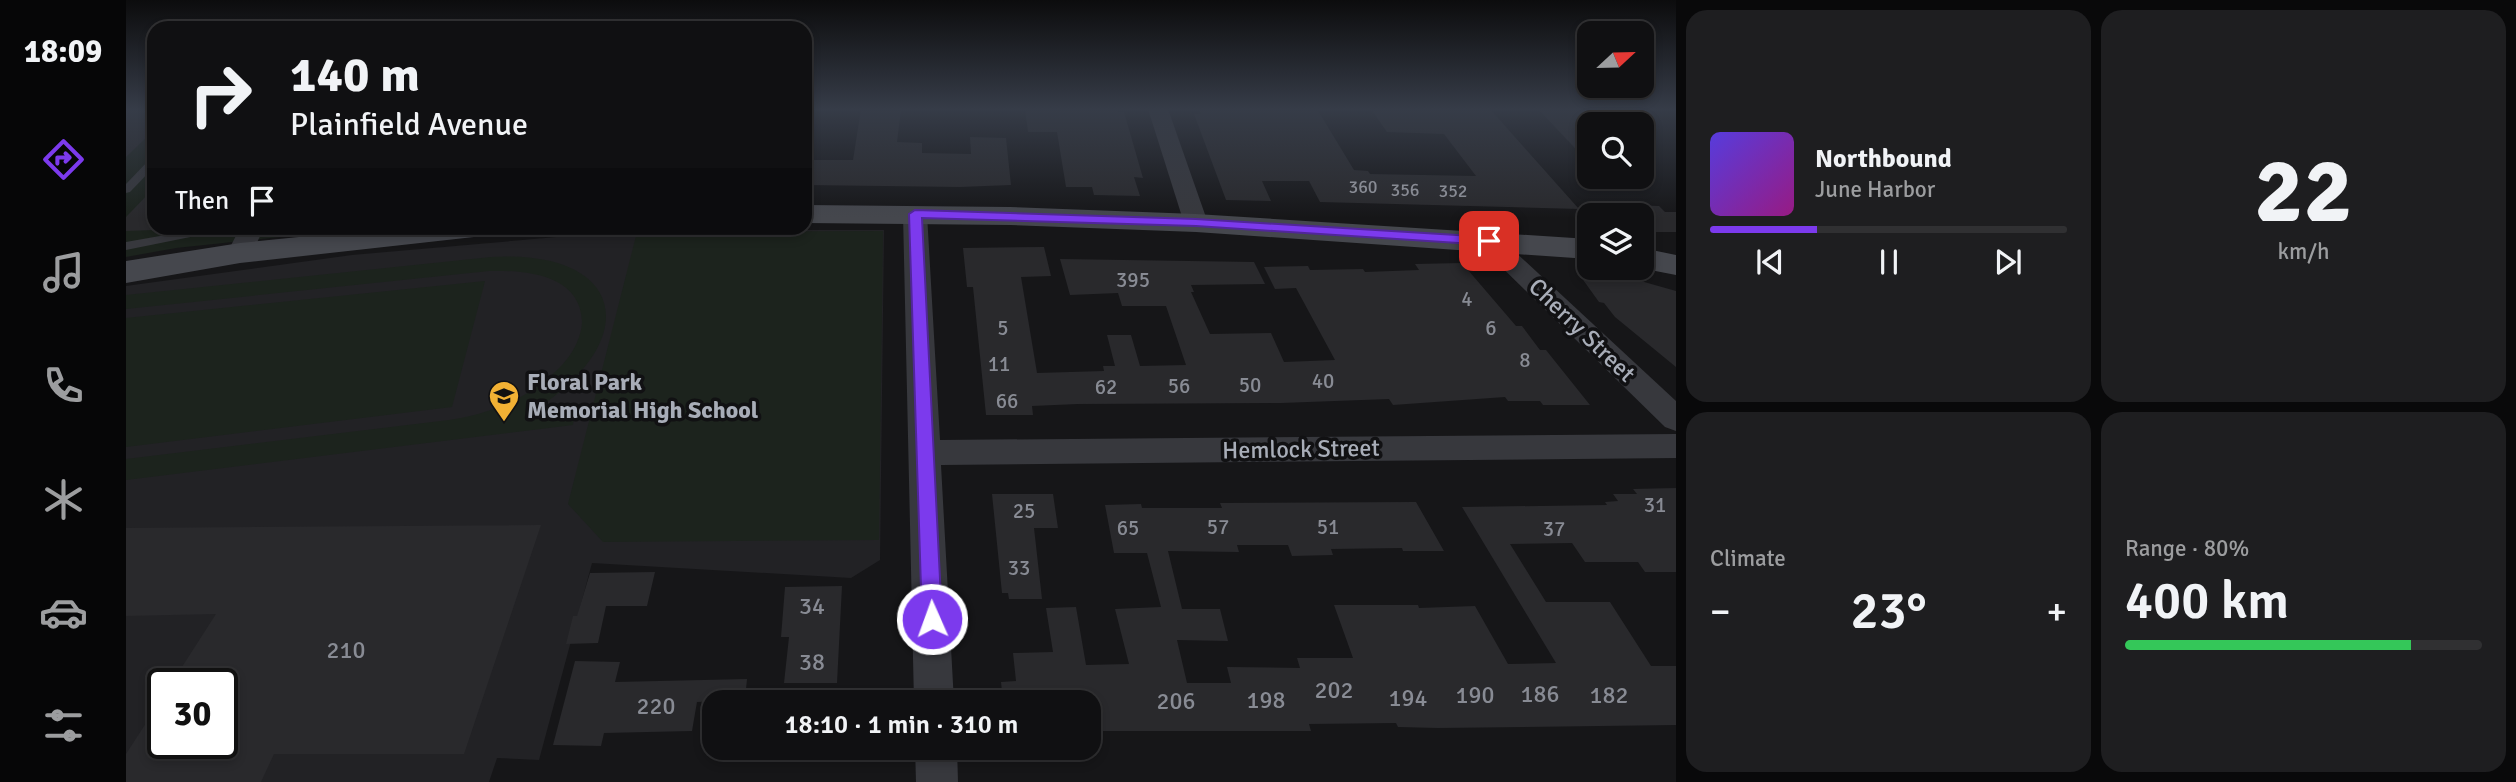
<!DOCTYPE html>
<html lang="en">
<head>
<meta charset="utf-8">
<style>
	:root { --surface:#101012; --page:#1e1e20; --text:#f1f3f6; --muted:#9c9d9f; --line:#303032; --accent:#7c3aed }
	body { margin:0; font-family:Signika,sans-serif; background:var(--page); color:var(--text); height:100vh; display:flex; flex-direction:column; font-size:26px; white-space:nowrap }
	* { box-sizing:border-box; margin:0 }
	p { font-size:23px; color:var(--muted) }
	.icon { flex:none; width:38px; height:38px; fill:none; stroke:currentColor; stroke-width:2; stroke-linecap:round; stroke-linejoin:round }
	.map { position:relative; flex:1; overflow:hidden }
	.panel { display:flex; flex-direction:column; gap:10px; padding:10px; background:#09090a; width:840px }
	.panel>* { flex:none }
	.top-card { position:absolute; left:21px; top:21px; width:665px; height:214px; border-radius:21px; box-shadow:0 4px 10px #0003,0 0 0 2px var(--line); background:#101012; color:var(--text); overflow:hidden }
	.needle { width:46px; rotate:68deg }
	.tools { position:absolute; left:1451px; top:21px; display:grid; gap:14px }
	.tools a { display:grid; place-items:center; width:77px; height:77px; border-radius:14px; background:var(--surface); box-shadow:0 4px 10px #0003,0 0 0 2px var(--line); font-size:35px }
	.speed { position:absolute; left:21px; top:668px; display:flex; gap:14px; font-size:35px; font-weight:700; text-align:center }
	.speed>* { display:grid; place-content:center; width:91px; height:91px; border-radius:50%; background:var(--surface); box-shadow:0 4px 10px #0003,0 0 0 2px var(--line); line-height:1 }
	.speed .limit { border:4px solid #111; border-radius:10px; background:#fff; color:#111 }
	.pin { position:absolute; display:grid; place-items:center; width:60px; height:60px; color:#fff; margin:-30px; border-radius:14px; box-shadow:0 4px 10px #0006 }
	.me { position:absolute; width:77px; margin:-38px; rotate:358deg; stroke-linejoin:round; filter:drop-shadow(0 0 5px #0008) }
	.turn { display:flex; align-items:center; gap:24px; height:147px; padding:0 28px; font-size:32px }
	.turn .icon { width:91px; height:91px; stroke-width:2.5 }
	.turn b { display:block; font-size:49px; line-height:60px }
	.then { display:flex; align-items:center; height:66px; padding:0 28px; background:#0003; gap:14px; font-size:26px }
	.big { font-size:52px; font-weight:600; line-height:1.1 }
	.panel .card { flex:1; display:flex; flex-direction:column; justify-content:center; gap:10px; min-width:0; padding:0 24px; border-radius:21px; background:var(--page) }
	.panel .dial { align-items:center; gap:0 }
	.dial b { font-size:91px; line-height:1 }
	.song { display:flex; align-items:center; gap:21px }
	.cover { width:84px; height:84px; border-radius:10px; background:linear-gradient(135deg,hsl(250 70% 55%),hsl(310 70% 35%)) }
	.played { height:7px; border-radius:4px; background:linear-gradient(90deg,var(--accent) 30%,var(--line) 30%) }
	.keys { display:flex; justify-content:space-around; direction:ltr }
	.heat { display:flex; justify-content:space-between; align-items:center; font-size:38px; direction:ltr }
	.charge { height:10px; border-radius:5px; background:linear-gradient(90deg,#34c759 80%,var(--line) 0) }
	.panel .tiles { flex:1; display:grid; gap:10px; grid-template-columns:repeat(2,1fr) }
	.trip { position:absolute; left:576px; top:690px; width:399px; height:70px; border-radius:21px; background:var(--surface); box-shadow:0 4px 10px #0003,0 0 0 2px var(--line); font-weight:600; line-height:70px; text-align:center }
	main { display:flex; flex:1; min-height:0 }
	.dock { display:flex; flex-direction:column; width:126px; justify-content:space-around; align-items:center; background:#060607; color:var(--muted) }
	.dock .icon { width:49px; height:49px }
	.dock .selected { color:var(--accent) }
	.dock b { font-size:32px; color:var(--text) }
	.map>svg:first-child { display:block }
	.built { fill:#222225; fill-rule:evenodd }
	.green { fill:#1c231d }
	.building { fill:#29292c }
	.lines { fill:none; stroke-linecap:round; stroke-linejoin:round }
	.lane { fill:#37383d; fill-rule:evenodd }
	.street { fill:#37383d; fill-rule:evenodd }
	.secondary { fill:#45474d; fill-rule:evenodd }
	.route { fill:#7c3aed; stroke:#51269a; stroke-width:2 }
	.labels { text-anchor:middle; stroke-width:7; stroke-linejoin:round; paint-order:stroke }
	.far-number-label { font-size:18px; fill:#888b94 }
	.number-label { font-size:21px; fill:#888b94 }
	.street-label { font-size:24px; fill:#a8adb8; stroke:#111113 }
	.poi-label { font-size:24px; font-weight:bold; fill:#a8adb8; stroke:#111113; text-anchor:start }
	.near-number-label { font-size:24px; fill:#888b94 }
</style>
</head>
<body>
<main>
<nav class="dock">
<b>18:09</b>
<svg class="icon selected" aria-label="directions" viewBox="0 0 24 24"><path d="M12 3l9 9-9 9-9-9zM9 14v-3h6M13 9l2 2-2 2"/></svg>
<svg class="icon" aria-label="music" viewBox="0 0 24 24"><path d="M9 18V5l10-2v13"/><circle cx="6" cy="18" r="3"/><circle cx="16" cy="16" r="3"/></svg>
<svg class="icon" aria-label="phone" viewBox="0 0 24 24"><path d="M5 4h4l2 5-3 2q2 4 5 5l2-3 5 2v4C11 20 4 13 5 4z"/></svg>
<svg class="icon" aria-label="climate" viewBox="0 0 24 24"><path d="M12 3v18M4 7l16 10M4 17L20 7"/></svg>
<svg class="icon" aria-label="car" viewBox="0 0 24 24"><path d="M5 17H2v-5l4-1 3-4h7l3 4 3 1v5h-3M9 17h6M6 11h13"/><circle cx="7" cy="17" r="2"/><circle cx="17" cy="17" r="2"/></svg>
<svg class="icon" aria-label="filters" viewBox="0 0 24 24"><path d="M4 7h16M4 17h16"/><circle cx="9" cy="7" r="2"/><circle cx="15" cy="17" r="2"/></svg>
</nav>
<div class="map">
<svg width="1550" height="782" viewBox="0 0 1550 782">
	<rect width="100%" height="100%" fill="#161618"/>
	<path class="built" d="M 511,230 L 758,230 L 754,560 L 725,578 L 466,563 L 413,760 L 371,758 L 363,782 L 0,782 L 0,286 L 226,255 ZM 37,684 L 96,684 L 96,744 L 37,744 Z"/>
	<g class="green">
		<polygon points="0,109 28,109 28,228 238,228 50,248 0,257"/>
		<polygon points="757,231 753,540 477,542 442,504 511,232"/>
		<path d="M 365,257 C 497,249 519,337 412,408 L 450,404 L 447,425 L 0,480 L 0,459 L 323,420 C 365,414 408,396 437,364 C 447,353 456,336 456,321 C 454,274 398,270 363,271 L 0,309 L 0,295 Z"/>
		<polygon points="359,281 326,407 0,447 0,318"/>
	</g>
	<g class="building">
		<polygon points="0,109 28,109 28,130 0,157"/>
		<polygon points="735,109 775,110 771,142 796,143 796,153 845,154 844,137 880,138 885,185 834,187 679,185 679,160 727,160"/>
		<polygon points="899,109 991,109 992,112 998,112 1017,178 1008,177 1014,196 968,195 966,187 940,187 931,132 902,132"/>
		<polygon points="1119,109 1191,109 1228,170 1242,171 1244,174 1350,176 1318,134 1261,132 1245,109 1364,109 1453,209 1194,202 1183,181 1136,181 1145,201 1100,200 1068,114 1075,114 1073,110 1120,111"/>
		<polygon points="1412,109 1463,109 1463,163"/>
		<polygon points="28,188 28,230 0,231 0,217"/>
		<polygon points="1503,205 1533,206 1539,212 1550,212 1550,232 1529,232"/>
		<polygon points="918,247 925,276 895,277 911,373 978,371 977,366 989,366 981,335 1005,335 1014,366 1060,365 1040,306 996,306 992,293 944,295 934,259 1128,262 1139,284 1065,285 1068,292 1065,292 1084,334 1145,333 1158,362 1209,360 1170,288 1149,289 1138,267 1182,266 1184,270 1237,269 1239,272 1293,270 1289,264 1336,263 1390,326 1396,326 1414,350 1420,350 1464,405 1417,405 1414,401 1382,401 1379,397 1267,405 1263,399 1155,403 952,404 906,406 907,415 860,415 847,287 841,287 837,248"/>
		<polygon points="1462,274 1497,276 1550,291 1550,367 1489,317 1478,303 1473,302 1455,277 1465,278"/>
		<polygon points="1550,488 1550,572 1519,572 1512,562 1459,562 1446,543 1384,544 1420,602 1484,602 1525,666 1550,666 1550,725 1312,728 1272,727 1270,723 1183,724 1185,731 962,731 962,702 877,702 875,682 890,681 887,653 927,652 920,608 950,607 960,665 1003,664 989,609 1035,607 1021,553 988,553 979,505 1015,504 1016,508 1096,508 1094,503 1290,502 1318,551 1277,551 1276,548 1205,549 1207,555 1166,556 1162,545 1111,545 1113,552 1042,551 1056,609 1094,609 1102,641 1051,640 1061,683 1105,683 1101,667 1174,668 1171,658 1227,658 1208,605 1292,605 1293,608 1349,606 1382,664 1430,663 1336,507 1481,505 1479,502 1492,501 1487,494 1511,494 1507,489"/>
		<polygon points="866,494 927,494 932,528 908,528 916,599 883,599 882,593 876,593"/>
		<polygon points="415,525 338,754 148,754 135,782 0,782 0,754 37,697 37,744 96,744 96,684 45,684 90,614 0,616 0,528"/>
		<polygon points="529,572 521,606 480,606 472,643 440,644 447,616 451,616 464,573"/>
		<polygon points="716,586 711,683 658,683 663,637 655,637 659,587"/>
		<polygon points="449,661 494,662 489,682 621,679 619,700 571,702 566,731 478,733 475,746 427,745"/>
	</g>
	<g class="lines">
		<g class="lane">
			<polygon points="28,158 28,167 4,192 0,193 0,184 24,159"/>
			<polygon points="79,228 100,228 94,231 0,250 0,242"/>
		</g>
		<g class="street">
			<polygon points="1022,109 1042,109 1082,223 1079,228 1070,230 1061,228 1058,223"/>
			<polygon points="789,207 797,209 801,214 814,440 1550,434 1550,458 815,465 828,702 788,702 777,214 781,209"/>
			<polygon points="114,228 138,228 123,259 114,261 105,259 101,253"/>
			<polygon points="175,228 199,228 192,249 183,252 174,249 171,244"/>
			<polygon points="1363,233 1372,236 1550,401 1550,431 1539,427 1354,246 1351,241 1354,236"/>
			<polygon points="789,747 831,747 832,782 790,782"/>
		</g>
		<g class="secondary">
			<polygon points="679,205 884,207 1070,214 1463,239 1463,259 1070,232 884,225 679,223"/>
			<polygon points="262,228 364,228 359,235 348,237 114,263 0,283 0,261 114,243"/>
			<polygon points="1516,248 1550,255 1550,275 1514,268"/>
		</g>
	</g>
	<linearGradient id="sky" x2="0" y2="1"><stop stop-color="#0c0c0d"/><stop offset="0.5" stop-color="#363c48"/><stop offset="1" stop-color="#363c48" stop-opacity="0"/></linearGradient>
	<rect width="1550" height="218" fill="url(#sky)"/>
	<polygon class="route" points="789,210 1070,219 1363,237 1370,241 1363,245 1070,226 796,218 816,619 813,625 806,628 799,625 796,619 783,214"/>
	<defs>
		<g id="school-pin" transform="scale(1.575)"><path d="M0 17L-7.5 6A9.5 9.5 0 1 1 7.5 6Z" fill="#f2b134" stroke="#111113"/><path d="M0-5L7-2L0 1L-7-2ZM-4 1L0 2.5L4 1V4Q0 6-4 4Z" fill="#111"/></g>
	</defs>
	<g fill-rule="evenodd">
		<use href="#school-pin" x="378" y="396"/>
	</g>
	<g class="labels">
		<g class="far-number-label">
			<text x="1237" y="193">360</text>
			<text x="1279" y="196">356</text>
			<text x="1327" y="197">352</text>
		</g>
		<g class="number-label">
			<text x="1007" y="287">395</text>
			<text x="1341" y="306">4</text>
			<text x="877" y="335">5</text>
			<text x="1365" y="335">6</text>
			<text x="1399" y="367">8</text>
			<text x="873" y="371">11</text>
			<text x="1197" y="388">40</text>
			<text x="1124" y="392">50</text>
			<text x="1053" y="393">56</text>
			<text x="980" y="394">62</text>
			<text x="881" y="408">66</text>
			<text x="1529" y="512">31</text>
			<text x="898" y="518">25</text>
			<text x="1092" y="534">57</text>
			<text x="1202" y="534">51</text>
			<text x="1002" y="535">65</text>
			<text x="1428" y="536">37</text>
			<text x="893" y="575">33</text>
		</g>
		<g class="street-label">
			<text transform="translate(1456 330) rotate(44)" y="8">Cherry Street</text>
			<text transform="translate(1175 449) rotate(-1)" y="8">Hemlock Street</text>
		</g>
		<g class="poi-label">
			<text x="401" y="390">Floral Park<tspan x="401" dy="28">Memorial High School</tspan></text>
		</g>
		<g class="near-number-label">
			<text x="686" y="614">34</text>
			<text x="220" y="658">210</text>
			<text x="686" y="670">38</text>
			<text x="1208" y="698">202</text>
			<text x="1414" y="702">186</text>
			<text x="1349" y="703">190</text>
			<text x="1483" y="703">182</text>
			<text x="1282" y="706">194</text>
			<text x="1140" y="708">198</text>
			<text x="1050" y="709">206</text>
			<text x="530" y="714">220</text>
		</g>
	</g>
</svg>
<div class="tools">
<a><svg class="needle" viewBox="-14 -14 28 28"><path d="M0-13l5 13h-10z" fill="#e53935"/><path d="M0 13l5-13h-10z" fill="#9c9d9f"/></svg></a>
<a><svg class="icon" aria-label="search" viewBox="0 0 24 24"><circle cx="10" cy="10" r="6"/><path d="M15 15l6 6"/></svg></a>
<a><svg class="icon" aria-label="layers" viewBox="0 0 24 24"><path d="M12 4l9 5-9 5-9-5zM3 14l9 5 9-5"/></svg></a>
</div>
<div class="speed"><div class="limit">30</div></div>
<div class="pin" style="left:1363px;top:241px;background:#d93025"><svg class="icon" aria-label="arrive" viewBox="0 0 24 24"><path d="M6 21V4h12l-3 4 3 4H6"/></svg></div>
<svg class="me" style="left:806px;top:619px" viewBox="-20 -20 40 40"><circle r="17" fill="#7c3aed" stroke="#fff" stroke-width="3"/><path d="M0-11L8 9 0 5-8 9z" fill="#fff"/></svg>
<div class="trip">18:10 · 1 min · 310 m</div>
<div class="top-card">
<div class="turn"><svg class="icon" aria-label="right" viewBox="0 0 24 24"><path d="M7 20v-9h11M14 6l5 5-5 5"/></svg><div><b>140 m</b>Plainfield Avenue</div></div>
<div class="then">Then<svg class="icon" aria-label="arrive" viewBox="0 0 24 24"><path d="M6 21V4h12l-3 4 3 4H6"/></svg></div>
</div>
</div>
<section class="panel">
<div class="tiles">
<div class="card">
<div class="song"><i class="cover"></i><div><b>Northbound</b><p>June Harbor</p></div></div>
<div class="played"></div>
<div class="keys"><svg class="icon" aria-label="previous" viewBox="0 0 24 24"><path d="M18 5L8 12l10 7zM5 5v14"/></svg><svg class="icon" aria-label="pause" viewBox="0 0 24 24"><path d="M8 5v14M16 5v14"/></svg><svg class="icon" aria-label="next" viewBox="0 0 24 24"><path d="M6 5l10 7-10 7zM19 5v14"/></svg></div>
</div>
<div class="card dial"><b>22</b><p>km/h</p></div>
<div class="card"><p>Climate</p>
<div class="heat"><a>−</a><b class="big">23°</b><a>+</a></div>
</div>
<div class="card"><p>Range · 80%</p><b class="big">400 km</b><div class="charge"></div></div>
</div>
</section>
</main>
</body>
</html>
